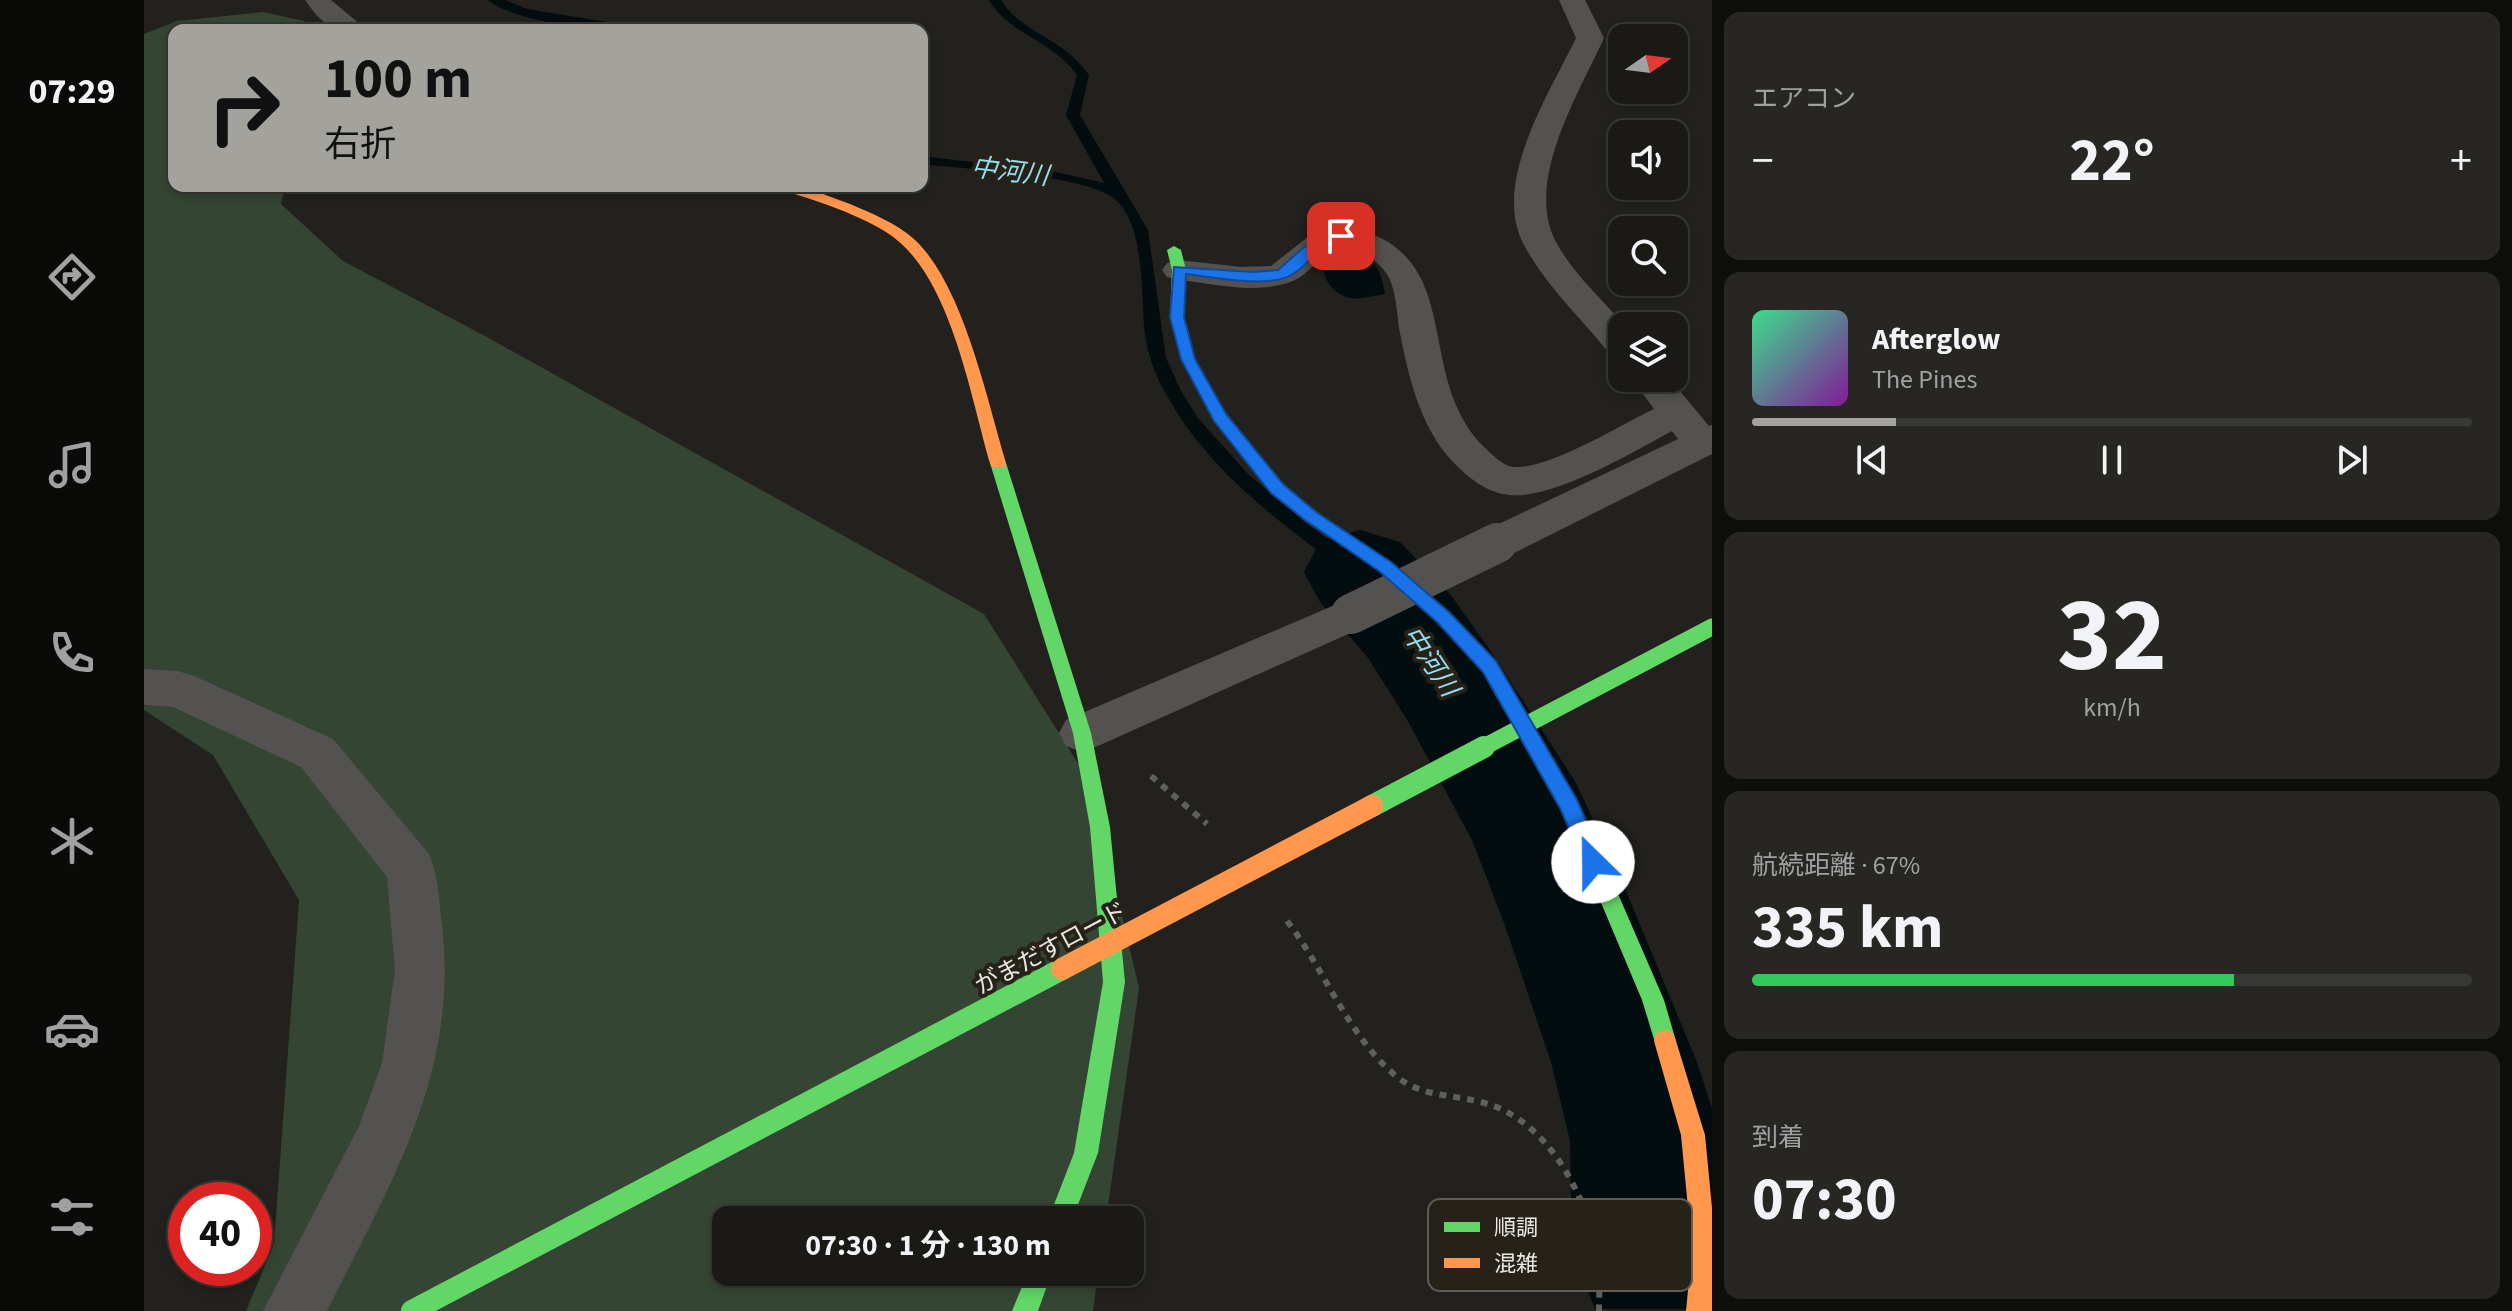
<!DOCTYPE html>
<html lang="ja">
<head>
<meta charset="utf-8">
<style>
	:root { --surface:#1a1916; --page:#272623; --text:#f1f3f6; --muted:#9fa0a1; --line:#383835; --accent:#a4a29d }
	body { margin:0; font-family:"Source Sans 3","Noto Sans JP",sans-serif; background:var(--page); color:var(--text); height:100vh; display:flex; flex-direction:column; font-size:30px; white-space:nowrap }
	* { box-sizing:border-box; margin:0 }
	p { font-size:26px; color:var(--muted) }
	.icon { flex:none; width:44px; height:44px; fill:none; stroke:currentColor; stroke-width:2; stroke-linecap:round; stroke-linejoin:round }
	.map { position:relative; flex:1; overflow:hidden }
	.panel { display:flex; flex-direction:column; gap:12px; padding:12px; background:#0e0e0c; width:800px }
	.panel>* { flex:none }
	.banner { position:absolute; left:24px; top:24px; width:760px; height:168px; border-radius:16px; box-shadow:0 4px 12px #0003,0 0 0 2px var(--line); background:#a4a29d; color:#111; overflow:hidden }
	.needle { width:52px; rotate:76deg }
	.controls { position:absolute; left:1464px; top:24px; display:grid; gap:16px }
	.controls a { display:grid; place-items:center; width:80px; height:80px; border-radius:16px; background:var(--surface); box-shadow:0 4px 12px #0003,0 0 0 2px var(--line); font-size:40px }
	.speed { position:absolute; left:24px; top:1182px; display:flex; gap:16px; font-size:40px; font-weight:700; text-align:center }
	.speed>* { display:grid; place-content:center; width:104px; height:104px; border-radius:50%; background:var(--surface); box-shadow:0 4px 12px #0003,0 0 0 2px var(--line); line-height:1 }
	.speed .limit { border:12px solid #d22; background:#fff; color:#111 }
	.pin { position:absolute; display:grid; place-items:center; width:68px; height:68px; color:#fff; margin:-34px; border-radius:16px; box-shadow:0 4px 12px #0006 }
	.me { position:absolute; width:88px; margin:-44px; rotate:337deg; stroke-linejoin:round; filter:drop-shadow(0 0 6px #0008) }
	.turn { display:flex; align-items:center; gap:28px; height:168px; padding:0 24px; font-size:36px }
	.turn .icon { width:104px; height:104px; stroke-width:2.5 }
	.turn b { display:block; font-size:56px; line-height:68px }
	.big { font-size:60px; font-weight:700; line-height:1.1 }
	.panel .card { flex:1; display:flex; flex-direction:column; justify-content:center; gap:12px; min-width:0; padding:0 28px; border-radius:16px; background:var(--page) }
	.panel .dial { align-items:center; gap:0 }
	.dial b { font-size:104px; line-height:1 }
	.song { display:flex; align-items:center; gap:24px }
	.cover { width:96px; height:96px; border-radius:12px; background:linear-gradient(135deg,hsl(150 70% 55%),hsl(290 70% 35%)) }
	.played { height:8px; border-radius:4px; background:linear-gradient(90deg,var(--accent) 20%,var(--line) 20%) }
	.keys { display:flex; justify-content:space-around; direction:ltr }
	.heat { display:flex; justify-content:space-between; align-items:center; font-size:44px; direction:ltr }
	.charge { height:12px; border-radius:6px; background:linear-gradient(90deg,#34c759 67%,var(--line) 0) }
	.trip { position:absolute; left:568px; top:1206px; width:432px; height:80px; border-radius:16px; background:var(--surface); box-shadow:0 4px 12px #0003,0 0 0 2px var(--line); font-weight:700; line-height:80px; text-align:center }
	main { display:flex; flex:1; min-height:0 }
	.tabs { display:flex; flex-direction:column; width:144px; justify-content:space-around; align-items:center; background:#0a0a09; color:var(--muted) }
	.tabs .icon { width:56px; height:56px }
	.tabs .current { color:var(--accent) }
	.tabs b { font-size:36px; color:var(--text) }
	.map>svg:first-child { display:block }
	.green { fill:#354533 }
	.water { fill:#030d10 }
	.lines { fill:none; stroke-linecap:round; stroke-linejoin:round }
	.stream { fill:#030d10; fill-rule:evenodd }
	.river { fill:#030d10; fill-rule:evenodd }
	.path { stroke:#5f5f5d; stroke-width:6; stroke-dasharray:7 7; stroke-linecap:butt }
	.street { fill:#535250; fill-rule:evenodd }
	.fast { fill:#63d668; fill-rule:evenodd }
	.slow { fill:#ff974d; fill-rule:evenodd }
	.street-bridge { stroke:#535250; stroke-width:40 }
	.fast-bridge-far1 { stroke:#63d668; stroke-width:17 }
	.fast-bridge { stroke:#63d668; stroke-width:22 }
	.slow-bridge { stroke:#ff974d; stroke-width:22 }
	.route { fill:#1a73e8; stroke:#114b97; stroke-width:2 }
	.labels { text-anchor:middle; stroke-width:8; stroke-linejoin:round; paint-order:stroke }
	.street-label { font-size:24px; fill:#eae7e2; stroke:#26221a }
	.water-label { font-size:26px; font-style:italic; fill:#94ddeb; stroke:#26221a }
	.key { fill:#26221a; stroke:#615d56; stroke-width:2 }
	.key-label { font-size:22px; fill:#eae7e2 }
</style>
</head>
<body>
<main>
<nav class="tabs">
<b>07:29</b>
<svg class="icon current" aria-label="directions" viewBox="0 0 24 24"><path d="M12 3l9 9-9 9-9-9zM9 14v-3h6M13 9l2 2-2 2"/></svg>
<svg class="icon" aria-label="music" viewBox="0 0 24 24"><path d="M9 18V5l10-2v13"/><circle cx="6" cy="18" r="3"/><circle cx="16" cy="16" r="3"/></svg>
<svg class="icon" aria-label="phone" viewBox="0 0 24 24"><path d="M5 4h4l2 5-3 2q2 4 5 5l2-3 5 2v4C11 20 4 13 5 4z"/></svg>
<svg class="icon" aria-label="climate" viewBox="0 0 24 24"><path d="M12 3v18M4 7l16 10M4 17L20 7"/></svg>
<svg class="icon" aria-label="car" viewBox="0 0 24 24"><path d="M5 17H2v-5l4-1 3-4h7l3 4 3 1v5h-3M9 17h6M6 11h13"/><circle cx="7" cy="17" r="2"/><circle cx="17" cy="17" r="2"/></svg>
<svg class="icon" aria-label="filters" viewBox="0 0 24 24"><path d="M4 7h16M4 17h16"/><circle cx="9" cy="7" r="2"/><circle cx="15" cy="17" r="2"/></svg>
</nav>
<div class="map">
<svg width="1568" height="1311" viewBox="0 0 1568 1311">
	<rect width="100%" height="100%" fill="#23211d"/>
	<polygon class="green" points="119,12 160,21 162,30 30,30 30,186 141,186 137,204 199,261 341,336 840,614 947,784 995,988 962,1220 582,1220 582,1272 954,1272 949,1311 102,1311 130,1244 155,900 69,755 0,710 0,34 33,21"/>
	<path class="water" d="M 1194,250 C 1226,249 1237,266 1241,294 C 1229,296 1213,301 1202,297 C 1181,289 1168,260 1194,250 Z"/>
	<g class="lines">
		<g class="stream">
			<path d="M 344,0 L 361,0 L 383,9 L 487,26 L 493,30 C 454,30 374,24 344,0 Z"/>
			<path d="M 845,0 L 857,0 C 877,33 919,37 945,75 L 936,115 L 1004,230 L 1022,358 L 1037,391 L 1054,418 L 1104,474 L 1163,524 L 1223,567 L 1225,572 L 1223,577 L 1209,577 C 1139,525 1063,471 1021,392 C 1011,375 1004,355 1001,335 C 996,297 1003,222 968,197 C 937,175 820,169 778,164 L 778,156 L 912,172 L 960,183 L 922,115 L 933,75 C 909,41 866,35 845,0 Z"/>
		</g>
		<polygon class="river" points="1216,530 1256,542 1306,594 1346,650 1432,783 1477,879 1553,1062 1568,1108 1568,1301 1565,1309 1451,1309 1428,1252 1426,1141 1407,1062 1360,923 1328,840 1262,718 1224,658 1176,602 1160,572 1176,542"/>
		<g class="path">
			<polyline points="1007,776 1063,824"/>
			<path d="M 1143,921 C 1181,970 1204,1036 1252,1076 C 1278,1098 1312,1094 1344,1104 C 1408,1124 1448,1205 1455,1268 C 1456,1282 1455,1297 1455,1311"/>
		</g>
		<g class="street">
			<path d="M 161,0 L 187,0 L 223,30 C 189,30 181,29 161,0 Z"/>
			<path d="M 1415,0 L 1441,0 L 1460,38 C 1435,93 1381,180 1411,240 C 1428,273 1458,299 1481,326 L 1478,326 L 1478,356 L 1465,353 C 1436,317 1399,283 1378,241 C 1349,180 1406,92 1432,38 Z"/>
			<path d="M 1205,227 C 1326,254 1267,374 1340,447 C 1348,454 1358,466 1370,467 C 1406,469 1476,425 1510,409 L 1487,378 L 1525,378 L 1565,426 L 1568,425 L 1568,454 L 1368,554 L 1353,558 L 1338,554 L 1332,543 L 1338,532 L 1534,439 L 1528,431 C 1489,452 1409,500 1365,495 C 1341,492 1325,478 1309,462 C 1275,426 1264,374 1255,328 C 1253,313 1252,294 1246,280 C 1241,267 1224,254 1210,248 C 1184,238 1170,273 1149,281 C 1113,295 1072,284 1035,280 L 1023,277 L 1018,270 L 1023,263 L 1035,260 L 1097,267 L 1127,266 L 1165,236 Z"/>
			<polygon points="1207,598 1222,602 1228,614 1222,626 954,746 938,752 922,746 915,733 922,720"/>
			<path d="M 0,669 L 34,671 L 50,676 L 189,739 L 285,854 C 295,877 295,901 298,926 C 315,1074 246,1184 183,1311 L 119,1311 L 215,1126 L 238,1063 L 251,970 L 243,877 L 157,767 L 29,707 L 0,705 Z"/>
		</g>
		<g class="fast">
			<polygon points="1030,246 1037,250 1042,270 1040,317 1051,359 1082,414 1139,484 1173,512 1247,563 1305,612 1352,662 1436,806 1520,1000 1532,1041 1529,1049 1521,1052 1513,1049 1498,1000 1418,810 1340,672 1293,622 1235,571 1161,520 1127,492 1071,421 1037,359 1026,317 1028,270 1023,250"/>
			<polygon points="854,457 862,463 947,733 966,827 981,982 954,1153 928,1220 904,1220 930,1153 959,982 946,827 929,733 846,463"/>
			<polygon points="884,1272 908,1272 894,1311 868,1311"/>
		</g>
		<g class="slow">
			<path d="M 636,186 C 661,186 682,195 706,204 C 727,213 752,223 770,239 C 819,284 843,400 862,463 L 860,467 L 848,467 L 846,463 C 826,395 806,271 742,232 C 721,219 698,210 675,202 C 662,197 646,194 636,186 Z"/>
			<polygon points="1521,1030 1529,1033 1532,1041 1561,1135 1568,1208 1568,1311 1542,1311 1548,1249 1537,1135 1510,1041 1513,1033"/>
		</g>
		<polyline class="street-bridge" points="1207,614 1353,543"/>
		<polyline class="fast-bridge-far1" points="1336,749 1568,627"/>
		<g class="fast-bridge">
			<polyline points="1228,806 1340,747"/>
			<polyline points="268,1311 918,969"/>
		</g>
		<polyline class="slow-bridge" points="918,969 1228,806"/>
	</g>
	<path class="route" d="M 1197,232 L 1203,236 L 1201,239 C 1170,247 1171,260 1149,274 C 1126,289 1069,277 1042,274 L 1040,317 L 1051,359 L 1082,414 L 1139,484 L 1172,512 L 1247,562 L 1306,613 L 1352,661 L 1433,800 L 1460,862 L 1457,868 L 1449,871 L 1442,868 L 1417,810 L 1339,672 L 1293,622 L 1235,571 L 1161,520 L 1127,493 L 1070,421 L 1037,359 L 1026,317 L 1030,267 L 1109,272 L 1134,270 L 1159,248 L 1178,237 Z"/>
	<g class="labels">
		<g class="street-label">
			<text transform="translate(907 948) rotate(-28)" y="8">がまだすロード</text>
		</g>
		<g class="water-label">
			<text transform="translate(866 171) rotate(7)" y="9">中河川</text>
			<text transform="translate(1287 661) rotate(56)" y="9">中河川</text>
		</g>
	</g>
	<rect x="1284" y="1199" width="264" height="92" rx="12" class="key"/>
	<rect x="1300" y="1222" width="36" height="10" fill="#63d668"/>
	<rect x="1300" y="1258" width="36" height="10" fill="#ff974d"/>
	<g class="key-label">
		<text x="1350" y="1235">順調</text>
		<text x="1350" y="1271">混雑</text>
	</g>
</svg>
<div class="controls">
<a><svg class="needle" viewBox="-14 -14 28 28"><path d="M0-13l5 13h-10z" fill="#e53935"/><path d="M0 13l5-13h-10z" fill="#9fa0a1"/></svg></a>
<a><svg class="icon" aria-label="sound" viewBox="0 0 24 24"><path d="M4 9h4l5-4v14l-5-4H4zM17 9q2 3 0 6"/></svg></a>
<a><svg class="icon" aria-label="search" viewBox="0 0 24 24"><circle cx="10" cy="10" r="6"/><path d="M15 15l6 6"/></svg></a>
<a><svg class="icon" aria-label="layers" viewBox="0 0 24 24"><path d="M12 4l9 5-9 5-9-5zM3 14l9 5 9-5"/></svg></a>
</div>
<div class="speed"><div class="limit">40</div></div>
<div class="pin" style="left:1197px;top:236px;background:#d93025"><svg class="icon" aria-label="arrive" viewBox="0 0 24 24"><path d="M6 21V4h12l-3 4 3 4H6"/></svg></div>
<svg class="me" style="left:1449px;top:862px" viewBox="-20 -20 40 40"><circle r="19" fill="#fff"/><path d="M0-13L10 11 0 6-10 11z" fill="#1a73e8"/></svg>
<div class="trip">07:30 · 1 分 · 130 m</div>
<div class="banner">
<div class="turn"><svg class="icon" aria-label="right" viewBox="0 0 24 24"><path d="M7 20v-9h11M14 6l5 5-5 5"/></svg><div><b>100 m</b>右折</div></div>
</div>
</div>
<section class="panel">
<div class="card"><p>エアコン</p>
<div class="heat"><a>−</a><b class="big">22°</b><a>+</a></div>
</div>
<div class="card">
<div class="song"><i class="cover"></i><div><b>Afterglow</b><p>The Pines</p></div></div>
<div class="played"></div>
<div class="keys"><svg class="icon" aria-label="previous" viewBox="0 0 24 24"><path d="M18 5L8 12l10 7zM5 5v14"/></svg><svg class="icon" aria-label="pause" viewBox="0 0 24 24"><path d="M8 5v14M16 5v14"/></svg><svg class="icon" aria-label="next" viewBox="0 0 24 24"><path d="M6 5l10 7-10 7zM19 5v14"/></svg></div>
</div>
<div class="card dial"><b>32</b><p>km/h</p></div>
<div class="card"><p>航続距離 · 67%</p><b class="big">335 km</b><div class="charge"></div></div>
<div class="card"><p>到着</p><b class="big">07:30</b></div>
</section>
</main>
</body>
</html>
